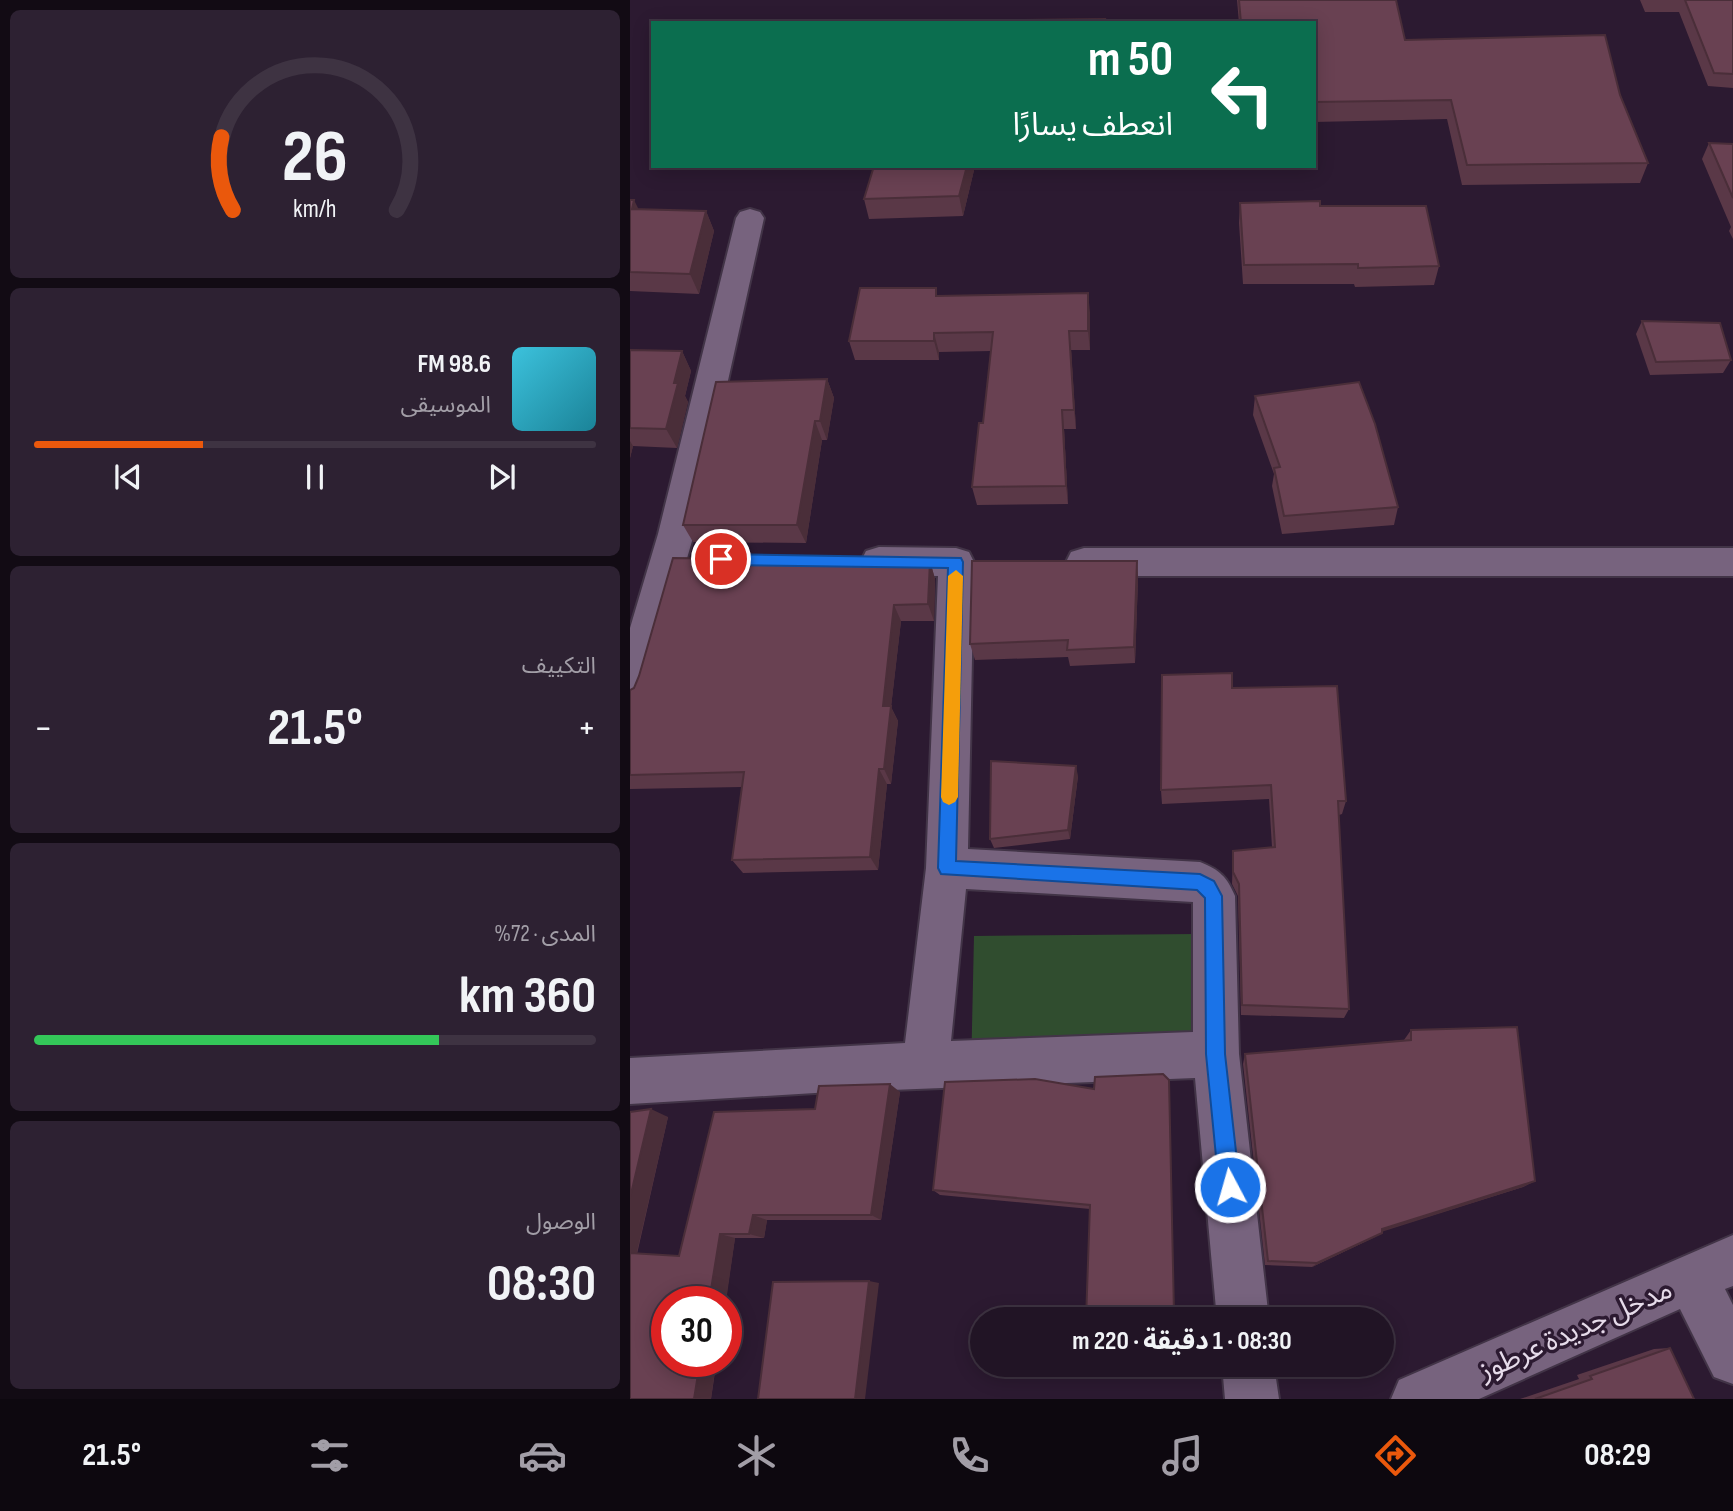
<!DOCTYPE html>
<html lang="ar">
<head>
<meta charset="utf-8">
<style>
	:root { --surface:#211425; --page:#2d2132; --text:#f1f3f6; --muted:#a29ea7; --line:#3e3342; --accent:#ea580c }
	body { margin:0; font-family:"Sofia Sans Condensed","Noto Sans Arabic",sans-serif; background:var(--page); color:var(--text); direction:rtl; height:100vh; display:flex; flex-direction:column; font-size:26px; white-space:nowrap }
	* { box-sizing:border-box; margin:0 }
	p { font-size:23px; color:var(--muted) }
	.icon { flex:none; width:38px; height:38px; fill:none; stroke:currentColor; stroke-width:2; stroke-linecap:round; stroke-linejoin:round }
	.map { position:relative; flex:1; overflow:hidden; direction:ltr }
	.sheet { display:flex; flex-direction:column; gap:10px; padding:10px; background:#120b14; width:630px }
	.sheet>* { flex:none }
	.hud { position:absolute; left:21px; top:21px; width:665px; height:147px; border-radius:0px; box-shadow:0 4px 18px #0003,0 0 0 2px var(--line); direction:rtl; background:#0b6e4f; color:#fff; overflow:hidden }
	.speed { position:absolute; left:21px; top:1286px; display:flex; gap:14px; font-size:35px; font-weight:700; text-align:center }
	.speed>* { display:grid; place-content:center; width:91px; height:91px; border-radius:50%; background:var(--surface); box-shadow:0 4px 18px #0003,0 0 0 2px var(--line); line-height:1 }
	.speed .limit { border:10px solid #d22; background:#fff; color:#111 }
	.pin { position:absolute; display:grid; place-items:center; width:60px; height:60px; color:#fff; margin:-30px; border:4px solid #fff; border-radius:50%; box-shadow:0 2px 7px #0007 }
	.me { position:absolute; width:77px; margin:-38px; rotate:354deg; stroke-linejoin:round; filter:drop-shadow(0 0 5px #0008) }
	.turn { display:flex; align-items:center; gap:24px; height:147px; padding:0 28px; font-size:32px }
	.turn .icon { width:91px; height:91px; stroke-width:2.5 }
	.turn b { display:block; font-size:49px; line-height:60px }
	.big { font-size:52px; font-weight:700; line-height:1.1 }
	.sheet .card { flex:1; display:flex; flex-direction:column; justify-content:center; gap:10px; min-width:0; padding:0 24px; border-radius:10px; background:var(--page) }
	.sheet .dial { align-items:center; gap:0 }
	.dial svg { height:182px; overflow:visible; fill:none; stroke:var(--line); stroke-width:7; stroke-linecap:round; text-anchor:middle }
	.dial text { fill:var(--text); stroke:none }
	.song { display:flex; align-items:center; gap:21px }
	.cover { width:84px; height:84px; border-radius:10px; background:linear-gradient(135deg,hsl(190 70% 55%),hsl(190 70% 35%)) }
	.played { height:7px; border-radius:4px; background:linear-gradient(90deg,var(--accent) 30%,var(--line) 30%) }
	.keys { display:flex; justify-content:space-around; direction:ltr }
	.heat { display:flex; justify-content:space-between; align-items:center; font-size:38px; direction:ltr }
	.charge { height:10px; border-radius:5px; background:linear-gradient(90deg,#34c759 72%,var(--line) 0) }
	.trip { position:absolute; left:340px; top:1307px; width:424px; height:70px; border-radius:35px; background:var(--surface); box-shadow:0 4px 18px #0003,0 0 0 2px var(--line); font-weight:700; line-height:70px; text-align:center; direction:rtl }
	.tab-bar { display:flex; height:112px; justify-content:space-around; align-items:center; background:#0d080f; color:var(--muted) }
	.tab-bar .icon { width:49px; height:49px }
	.tab-bar .current { color:var(--accent) }
	.tab-bar b { font-size:32px; color:var(--text) }
	main { display:flex; flex:1; min-height:0 }
	.map>svg:first-child { display:block }
	.green { fill:#304d2f }
	.lines { fill:none; stroke-linecap:round; stroke-linejoin:round }
	.minor-casing { stroke:#423447; stroke-width:4 }
	.minor { fill:#77637e; fill-rule:evenodd }
	.wall { fill:#5a3847 }
	.shaded-wall { fill:#4a2e39 }
	.building { fill:#694152; stroke:#4a2e39; stroke-width:2 }
	.route { fill:#1a73e8; stroke:#114b97; stroke-width:2 }
	.slow { fill:#f59e0b }
	.labels { text-anchor:middle; stroke-width:7; stroke-linejoin:round; paint-order:stroke }
	.near-street-label { font-size:28px; fill:#e6dbea; stroke:#2c1a31 }
</style>
</head>
<body>
<main>
<div class="map">
<svg width="1103" height="1399" viewBox="0 0 1103 1399">
	<rect width="100%" height="100%" fill="#2c1a31"/>
	<polygon class="green" points="567,934 573,1062 341,1073 344,936"/>
	<g class="lines">
		<g class="minor-casing">
			<g id="minor">
				<polygon points="120,209 130,212 134,218 64,534 19,691 14,703 0,707 0,628 28,534 106,218 110,212"/>
				<path d="M 249,547 L 326,548 L 339,552 L 344,562 L 338,849 L 570,862 C 590,870 597,877 605,896 L 609,1054 L 639,1320 L 587,1320 L 565,1078 L 185,1093 L 0,1104 L 0,1058 L 275,1043 L 296,868 L 308,576 L 249,575 L 236,571 L 231,561 L 236,551 ZM 336,889 L 563,902 L 563,1032 L 321,1041 Z"/>
				<polygon points="454,548 1103,548 1103,576 454,576 441,572 436,562 441,552"/>
				<polygon points="1103,1235 1103,1286 1095,1289 1103,1305 1103,1384 1084,1377 1050,1309 849,1399 761,1399 769,1380"/>
				<polygon points="592,1365 644,1365 649,1399 595,1399"/>
			</g>
		</g>
		<use href="#minor" class="minor"/>
	</g>
	<g class="wall">
		<polygon points="607,0 766,0 775,40 990,95 1018,163 1010,183 832,185 817,119 684,122 684,23 609,23"/>
		<polygon points="1010,0 1103,0 1103,88 1078,86 1049,12 1015,12"/>
		<polygon points="1079,143 1103,144 1103,239 1099,231 1101,227 1072,159"/>
		<polygon points="244,166 345,166 333,216 239,219 234,199"/>
		<polygon points="0,200 8,209 76,211 84,231 69,294 0,291"/>
		<polygon points="610,203 690,206 809,266 804,285 725,287 724,284 613,284 609,223"/>
		<polygon points="308,296 460,312 460,350 441,350 446,429 434,429 438,504 347,505 342,487 353,423 361,351 309,352 309,360 225,360 219,341"/>
		<polygon points="1012,321 1101,360 1093,373 1020,375 1006,334"/>
		<polygon points="0,350 52,351 61,371 55,396 58,402 47,448 3,446 0,458"/>
		<polygon points="197,379 204,398 197,440 192,440 176,543 63,542 53,525"/>
		<polygon points="625,396 768,507 764,525 652,534 642,486 644,474 623,415"/>
		<polygon points="300,561 305,579 304,621 271,621 261,707 268,721 261,784 257,784 248,870 113,873 102,860 112,787 0,789 0,690"/>
		<polygon points="507,561 508,579 505,663 440,666 438,657 345,660 340,644"/>
		<polygon points="602,688 716,801 712,814 709,815 719,1009 714,1018 611,1015 608,896 602,884 603,851 642,847 639,799 532,804 531,790"/>
		<polygon points="448,776 440,839 364,848 360,839"/>
		<polygon points="781,1030 905,1181 893,1187 752,1231 745,1237 682,1267 635,1265 613,1064 615,1054 774,1040"/>
		<polygon points="464,1089 544,1316 534,1320 456,1320 460,1209 310,1195 303,1190"/>
		<polygon points="270,1092 251,1220 137,1220 134,1238 105,1238 81,1399 0,1399 0,1112 38,1117 7,1254 49,1256 185,1109"/>
		<polygon points="1040,1348 1064,1399 890,1399 949,1379 947,1375 1024,1349"/>
	</g>
	<g class="shaded-wall">
		<polygon points="337,166 345,166 333,216 329,196"/>
		<polygon points="4,200 14,220 2,209"/>
		<polygon points="76,211 84,231 69,294 60,274"/>
		<polygon points="458,293 460,312 460,350 458,331"/>
		<polygon points="439,331 441,350 446,429 444,410"/>
		<polygon points="304,333 309,352 309,360 304,341"/>
		<polygon points="52,351 61,371 55,396 58,402 47,448 36,429 44,383"/>
		<polygon points="197,379 204,398 197,440 190,421"/>
		<polygon points="432,410 434,429 438,504 436,486"/>
		<polygon points="185,421 192,440 176,543 167,525"/>
		<polygon points="0,441 3,446 0,458"/>
		<polygon points="300,561 305,579 304,621 298,604"/>
		<polygon points="507,561 508,579 505,663 504,647"/>
		<polygon points="264,605 271,621 261,707 268,721 261,784 254,769 253,706"/>
		<polygon points="446,766 448,776 440,839 438,830"/>
		<polygon points="249,769 257,784 248,870 240,857"/>
		<polygon points="260,1084 270,1092 251,1220 241,1215"/>
		<polygon points="21,1109 38,1117 6,1256 0,1255 0,1198"/>
		<polygon points="905,1181 893,1187 745,1234 752,1229"/>
		<polygon points="123,1215 137,1220 134,1238 119,1234"/>
		<polygon points="752,1233 745,1237 682,1267 687,1263"/>
		<polygon points="90,1234 105,1238 96,1302 79,1302"/>
		<polygon points="239,1281 249,1283 235,1399 225,1399"/>
		<polygon points="70,1362 86,1362 81,1399 64,1399"/>
	</g>
	<g class="building">
		<polygon points="609,0 766,0 775,40 975,35 990,95 1018,163 837,165 821,100 684,102 684,23 611,23"/>
		<polygon points="1055,0 1103,0 1103,74 1084,73"/>
		<polygon points="475,19 474,23 393,23 393,20"/>
		<polygon points="1079,143 1103,144 1103,198"/>
		<polygon points="244,166 337,166 329,196 234,199"/>
		<polygon points="0,200 4,200 2,209 76,211 60,274 0,272"/>
		<polygon points="690,201 690,206 796,206 809,266 728,268 728,264 614,265 610,203"/>
		<polygon points="230,288 306,288 306,296 458,293 458,331 439,331 444,410 432,410 436,486 342,487 349,423 353,423 363,332 304,333 304,341 219,341"/>
		<polygon points="1012,321 1090,323 1101,360 1026,362"/>
		<polygon points="0,350 52,351 44,383 48,383 36,429 0,428"/>
		<polygon points="197,379 190,421 185,421 167,525 53,525 86,382"/>
		<polygon points="729,382 745,424 768,507 654,516 644,468 650,467 625,396"/>
		<polygon points="43,558 300,561 298,604 264,605 253,706 261,706 254,769 249,769 240,857 102,860 114,772 0,775 0,690 4,688 9,676"/>
		<polygon points="342,561 507,561 504,647 437,650 438,640 340,644"/>
		<polygon points="602,673 602,688 707,686 716,801 708,801 719,1009 612,1005 609,884 603,872 603,851 645,847 641,785 531,790 532,675"/>
		<polygon points="361,761 446,766 438,830 360,839"/>
		<polygon points="887,1027 905,1181 752,1229 752,1233 687,1263 638,1261 615,1054 781,1040 781,1030"/>
		<polygon points="533,1074 539,1080 544,1314 531,1320 456,1320 460,1205 303,1190 315,1082 405,1079 464,1089 465,1077"/>
		<polygon points="260,1084 241,1215 123,1215 119,1234 90,1234 79,1302 37,1302 37,1362 70,1362 64,1399 0,1399 0,1253 49,1256 84,1112 185,1109 189,1086"/>
		<polygon points="21,1109 0,1198 0,1112"/>
		<polygon points="239,1281 225,1399 128,1399 143,1282"/>
		<polygon points="1040,1348 1064,1399 905,1399 962,1379 960,1376"/>
	</g>
	<polygon class="route" points="91,554 331,558 333,562 326,861 570,874 584,881 592,896 595,1054 610,1187 607,1194 600,1197 592,1194 589,1187 576,1054 575,898 567,890 311,874 308,868 318,568 91,565 84,559"/>
	<polygon class="slow" points="326,570 333,576 328,797 325,802 319,805 313,802 311,797 318,576"/>
	<g class="labels">
		<g class="near-street-label">
			<text transform="translate(945 1329) rotate(-24)" y="10">مدخل جديدة عرطوز</text>
		</g>
	</g>
</svg>
<div class="speed"><div class="limit">30</div></div>
<div class="pin" style="left:91px;top:559px;background:#d93025"><svg class="icon" aria-label="arrive" viewBox="0 0 24 24"><path d="M6 21V4h12l-3 4 3 4H6"/></svg></div>
<svg class="me" style="left:600px;top:1187px" viewBox="-20 -20 40 40"><circle r="17" fill="#1a73e8" stroke="#fff" stroke-width="3"/><path d="M0-11L8 9 0 5-8 9z" fill="#fff"/></svg>
<div class="trip">08:30 · 1 دقيقة · 220 m</div>
<div class="hud">
<div class="turn"><svg class="icon" aria-label="left" viewBox="0 0 24 24"><path d="M17 20v-9H6M10 6l-5 5 5 5"/></svg><div><b>50 m</b>انعطف يسارًا</div></div>
</div>
</div>
<section class="sheet">
<div class="card dial"><svg viewBox="0 0 100 80">
<path d="M14 69A42 42 0 1 1 86 69"/>
<path d="M14 69A42 42 0 0 1 9 37" stroke="#ea580c"/>
<text x="50" y="56" font-size="32" font-weight="700">26</text>
<text x="50" y="72" font-size="11">km/h</text>
</svg></div>
<div class="card">
<div class="song"><i class="cover"></i><div><b>98.6 FM</b><p>الموسيقى</p></div></div>
<div class="played"></div>
<div class="keys"><svg class="icon" aria-label="previous" viewBox="0 0 24 24"><path d="M18 5L8 12l10 7zM5 5v14"/></svg><svg class="icon" aria-label="pause" viewBox="0 0 24 24"><path d="M8 5v14M16 5v14"/></svg><svg class="icon" aria-label="next" viewBox="0 0 24 24"><path d="M6 5l10 7-10 7zM19 5v14"/></svg></div>
</div>
<div class="card"><p>التكييف</p>
<div class="heat"><a>−</a><b class="big">21.5°</b><a>+</a></div>
</div>
<div class="card"><p>المدى · 72%</p><b class="big">360 km</b><div class="charge"></div></div>
<div class="card"><p>الوصول</p><b class="big">08:30</b></div>
</section>
</main>
<nav class="tab-bar">
<b>08:29</b>
<svg class="icon current" aria-label="directions" viewBox="0 0 24 24"><path d="M12 3l9 9-9 9-9-9zM9 14v-3h6M13 9l2 2-2 2"/></svg>
<svg class="icon" aria-label="music" viewBox="0 0 24 24"><path d="M9 18V5l10-2v13"/><circle cx="6" cy="18" r="3"/><circle cx="16" cy="16" r="3"/></svg>
<svg class="icon" aria-label="phone" viewBox="0 0 24 24"><path d="M5 4h4l2 5-3 2q2 4 5 5l2-3 5 2v4C11 20 4 13 5 4z"/></svg>
<svg class="icon" aria-label="climate" viewBox="0 0 24 24"><path d="M12 3v18M4 7l16 10M4 17L20 7"/></svg>
<svg class="icon" aria-label="car" viewBox="0 0 24 24"><path d="M5 17H2v-5l4-1 3-4h7l3 4 3 1v5h-3M9 17h6M6 11h13"/><circle cx="7" cy="17" r="2"/><circle cx="17" cy="17" r="2"/></svg>
<svg class="icon" aria-label="filters" viewBox="0 0 24 24"><path d="M4 7h16M4 17h16"/><circle cx="9" cy="7" r="2"/><circle cx="15" cy="17" r="2"/></svg>
<b>21.5°</b>
</nav>
</body>
</html>
